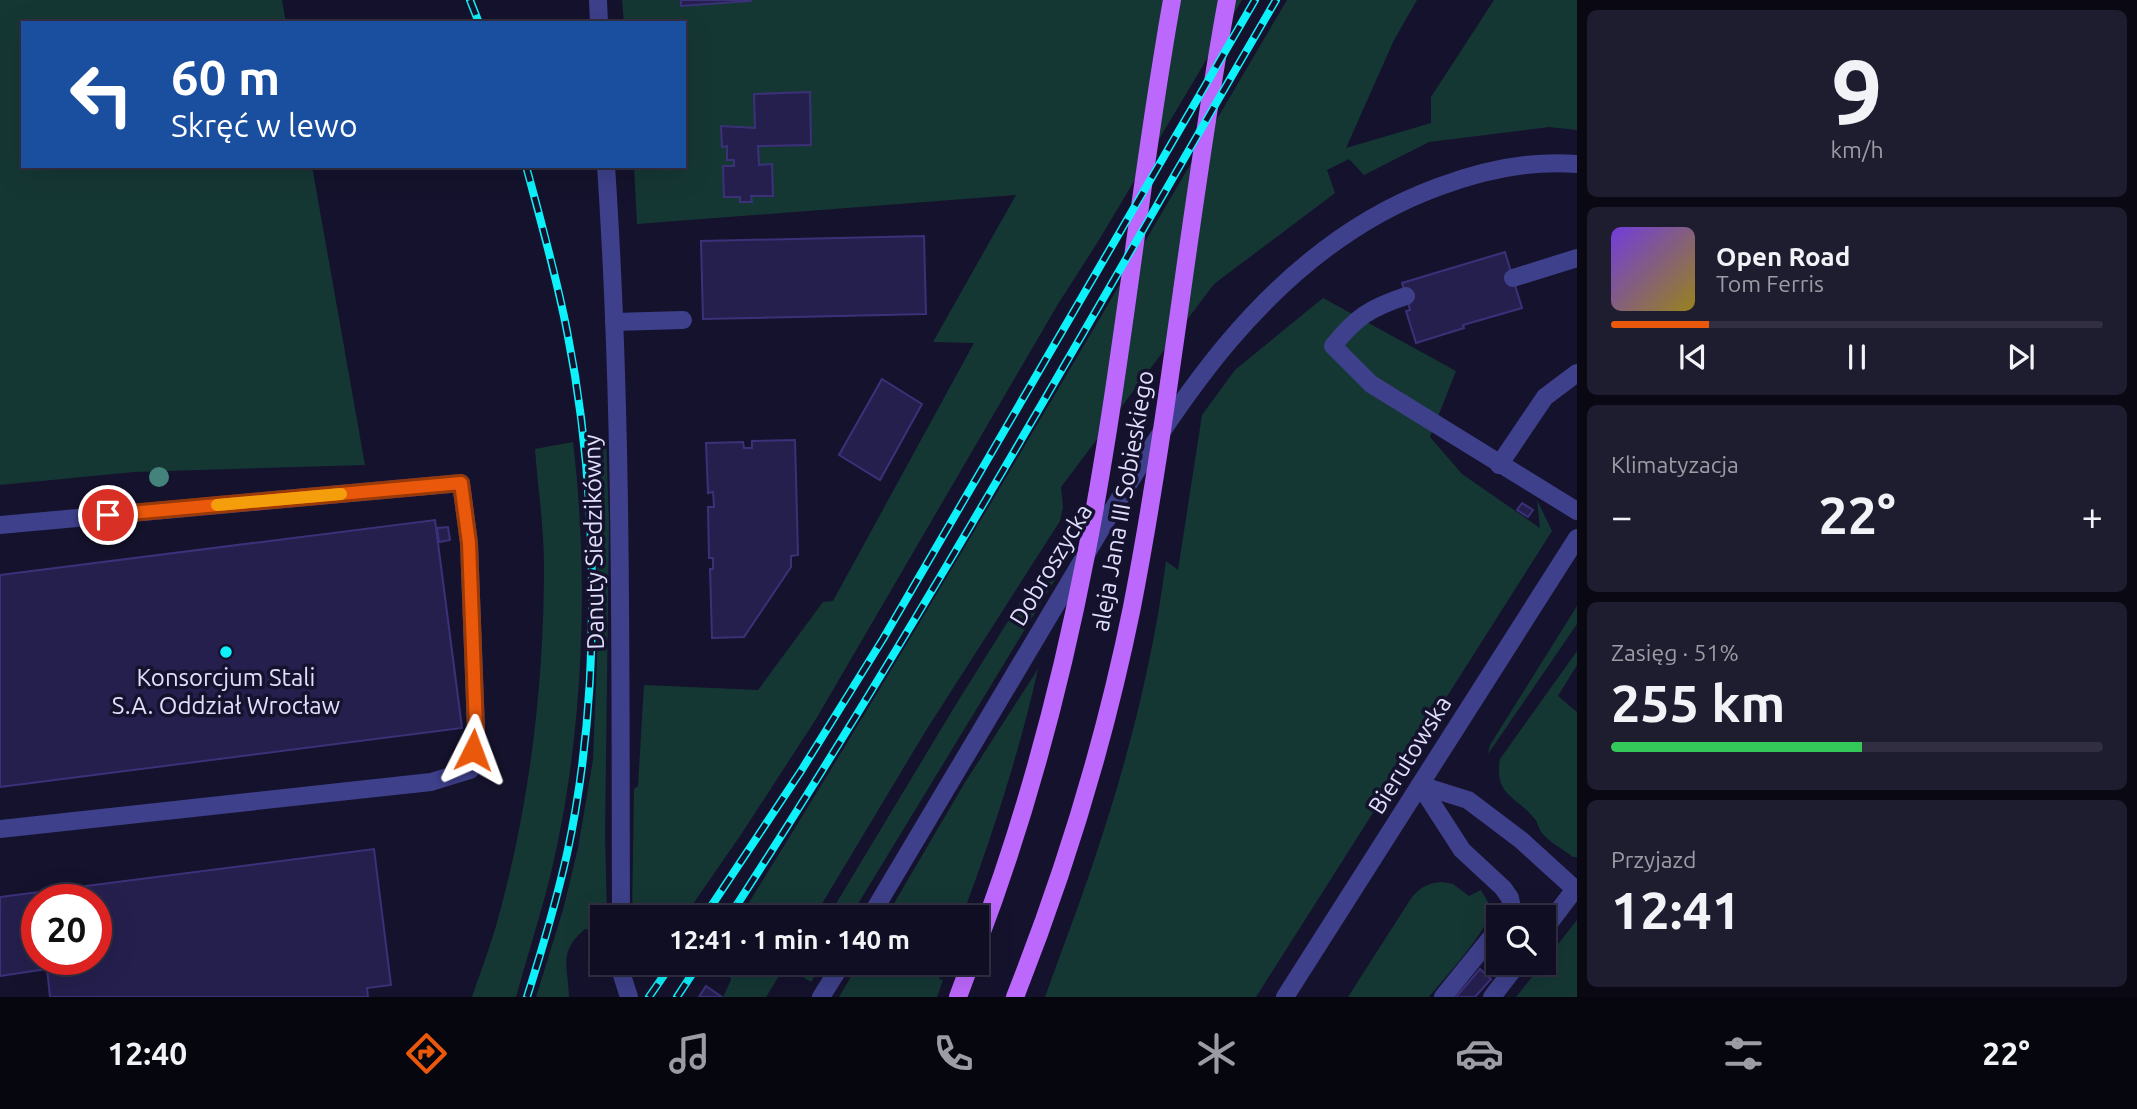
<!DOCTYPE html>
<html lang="pl">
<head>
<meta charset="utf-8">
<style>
	:root { --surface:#100e22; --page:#1e1c2f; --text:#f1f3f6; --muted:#9c9ca5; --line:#302e40; --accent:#ea580c }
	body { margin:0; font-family:Ubuntu,sans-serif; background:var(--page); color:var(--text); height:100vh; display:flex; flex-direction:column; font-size:26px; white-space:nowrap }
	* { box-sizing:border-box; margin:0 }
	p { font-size:23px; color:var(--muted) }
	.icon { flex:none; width:38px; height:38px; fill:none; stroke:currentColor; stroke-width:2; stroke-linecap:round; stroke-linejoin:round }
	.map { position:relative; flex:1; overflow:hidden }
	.drawer { display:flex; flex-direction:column; gap:10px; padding:10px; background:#090813; width:560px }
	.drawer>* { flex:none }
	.banner { position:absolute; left:21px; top:21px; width:665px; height:147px; border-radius:0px; box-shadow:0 7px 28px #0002,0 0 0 2px var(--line); background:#1a4fa0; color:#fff; overflow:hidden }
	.fabs { position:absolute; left:1486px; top:905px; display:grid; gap:14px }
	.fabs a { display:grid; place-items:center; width:70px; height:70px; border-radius:0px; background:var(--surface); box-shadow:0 7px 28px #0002,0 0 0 2px var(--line); font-size:35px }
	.speed { position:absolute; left:21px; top:884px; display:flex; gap:14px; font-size:35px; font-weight:700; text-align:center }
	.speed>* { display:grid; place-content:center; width:91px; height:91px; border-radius:50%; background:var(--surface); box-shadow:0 7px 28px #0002,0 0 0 2px var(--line); line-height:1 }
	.speed .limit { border:10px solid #d22; background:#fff; color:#111 }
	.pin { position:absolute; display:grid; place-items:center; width:60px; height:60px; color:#fff; margin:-30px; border:4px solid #fff; border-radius:50%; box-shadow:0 2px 7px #0007 }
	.me { position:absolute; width:77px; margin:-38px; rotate:3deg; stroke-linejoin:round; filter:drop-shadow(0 0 5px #0008) }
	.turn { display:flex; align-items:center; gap:24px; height:147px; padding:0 35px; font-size:32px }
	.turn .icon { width:91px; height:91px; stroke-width:2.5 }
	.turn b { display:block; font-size:49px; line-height:60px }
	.big { font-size:52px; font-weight:700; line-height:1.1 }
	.drawer .card { flex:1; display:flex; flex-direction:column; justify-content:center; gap:10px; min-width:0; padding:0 24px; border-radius:10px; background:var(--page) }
	.drawer .dial { align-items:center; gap:0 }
	.dial b { font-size:91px; line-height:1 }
	.song { display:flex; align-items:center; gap:21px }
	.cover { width:84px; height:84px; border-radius:10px; background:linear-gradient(135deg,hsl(260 70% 55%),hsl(50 70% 35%)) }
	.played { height:7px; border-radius:4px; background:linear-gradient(90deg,var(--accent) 20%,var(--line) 20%) }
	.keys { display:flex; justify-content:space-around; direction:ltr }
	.heat { display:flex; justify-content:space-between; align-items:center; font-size:38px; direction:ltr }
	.charge { height:10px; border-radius:5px; background:linear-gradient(90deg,#34c759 51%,var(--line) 0) }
	.trip { position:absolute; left:590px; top:905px; width:399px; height:70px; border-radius:0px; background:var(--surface); box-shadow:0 7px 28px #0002,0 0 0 2px var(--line); font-weight:700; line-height:70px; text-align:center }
	.menu { display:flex; height:112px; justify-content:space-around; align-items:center; background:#06060e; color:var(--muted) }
	.menu .icon { width:49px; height:49px }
	.menu .selected { color:var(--accent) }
	.menu b { font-size:32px; color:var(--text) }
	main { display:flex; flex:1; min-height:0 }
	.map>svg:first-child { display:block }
	.green { fill:#153734 }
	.building { fill:#251f4e; stroke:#3b3179; stroke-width:2; fill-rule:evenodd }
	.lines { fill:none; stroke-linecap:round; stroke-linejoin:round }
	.minor { stroke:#3e408b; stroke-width:18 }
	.major { stroke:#bd68fd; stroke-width:18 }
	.rail-casing { stroke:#0ef1fb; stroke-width:8 }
	.rail { stroke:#15122d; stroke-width:5; stroke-dasharray:16; stroke-linecap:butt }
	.tree { fill:#43837c }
	.route-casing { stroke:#983908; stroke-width:18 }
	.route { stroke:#ea580c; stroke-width:12 }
	.slow { stroke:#f59e0b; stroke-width:12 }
	.poi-dot { fill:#0ef1fb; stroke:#15122d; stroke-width:2.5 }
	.labels { text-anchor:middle; stroke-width:7; stroke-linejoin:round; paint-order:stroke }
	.street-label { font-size:24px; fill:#e1dffe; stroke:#15122d }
	.poi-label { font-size:24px; fill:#e1dffe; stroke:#15122d }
</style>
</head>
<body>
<main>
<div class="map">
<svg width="1577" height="997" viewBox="0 0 1577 997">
	<rect width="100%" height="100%" fill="#15122d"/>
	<g class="green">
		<polygon points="0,0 282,0 286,23 23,23 23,166 312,166 365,465 134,472 0,485"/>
		<polygon points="622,0 1242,0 1099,240 1058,304 816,719 742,833 684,917 632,917 634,789 638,786 644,685 758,690 823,602 833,601 974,343 933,342 1016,195 637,224 634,166 684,166 684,23 624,23"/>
		<path d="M 1287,0 L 1417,0 L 1394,40 L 1346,148 L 1431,123 L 1431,97 L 1494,0 L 1577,0 L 1577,130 L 1549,127 L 1429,142 L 1364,175 L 1349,159 L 1327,170 L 1335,193 L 1214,284 L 1061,487 L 1063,507 L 1060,521 L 925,732 L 814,917 L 740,917 C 928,615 1106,307 1287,0 Z"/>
		<path d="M 1323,298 L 1456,371 L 1430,437 L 1462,474 L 1540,528 L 1537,500 L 1552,531 L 1256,997 L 1045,997 C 1064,944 1085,890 1102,836 C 1131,747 1154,654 1166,561 L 1178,570 L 1202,415 L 1235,370 Z"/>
		<path d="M 606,439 L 609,523 L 605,835 L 607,917 L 602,917 L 602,935 L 595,931 L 585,929 C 558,952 568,966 569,997 L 536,997 L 563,910 L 578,848 L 593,760 L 599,608 L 591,441 Z"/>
		<path d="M 573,442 C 590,584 583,747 548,885 C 538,923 526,960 516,997 L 472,997 C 480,973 489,950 496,926 C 529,810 544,687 544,567 C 544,528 538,488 535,449 Z"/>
		<polygon points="1067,527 1058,575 850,917 828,917 955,706"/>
		<polygon points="1577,606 1577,624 1488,754 1490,745"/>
		<path d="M 1577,651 L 1577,665 L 1558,696 L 1577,712 L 1577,857 L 1573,857 C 1563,849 1549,842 1542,833 C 1538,828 1538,822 1534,818 C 1515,795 1494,795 1500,759 Z"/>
		<path d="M 1038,669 C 1019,754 992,836 962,917 L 886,917 L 964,784 Z"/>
		<path d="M 1442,882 L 1453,884 L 1469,896 L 1481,890 C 1484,896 1490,903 1490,910 C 1490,929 1443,980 1429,997 L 1348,997 L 1412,897 C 1421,887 1428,883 1442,882 Z"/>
		<polygon points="1577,920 1577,997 1516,997"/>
		<polygon points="801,962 823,962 823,963 811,982 795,972"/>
		<polygon points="727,963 727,962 787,963 766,997 723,997 731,980"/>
		<polygon points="859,963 945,963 939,979 943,980 937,997 839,997"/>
	</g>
	<g class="building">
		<polygon points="681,0 750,0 751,1 681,6"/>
		<polygon points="810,92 811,145 758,146 759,165 772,164 773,196 751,196 752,202 740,202 740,197 724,197 723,166 734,166 734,160 727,160 727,146 722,147 721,126 755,128 754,94"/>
		<polygon points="924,236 926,314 703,319 701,241"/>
		<polygon points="1505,252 1522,308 1463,325 1464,328 1416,343 1406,311 1410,310 1402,283"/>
		<polygon points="882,379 922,404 880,480 839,455"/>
		<polygon points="795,440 798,555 791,556 791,567 744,637 712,638 710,569 713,569 713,558 709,558 708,507 714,507 713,492 708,493 706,443 743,442 744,448 752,448 752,441"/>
		<polygon points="1522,503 1533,510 1528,517 1517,510"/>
		<polygon points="435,520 462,728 0,787 0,575"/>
		<polygon points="448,527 450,540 439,542 437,528"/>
		<path d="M 374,849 L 391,985 L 367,988 L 368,997 L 50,997 L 47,969 L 0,976 L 0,897 ZM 37,900 L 96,900 L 96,959 L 37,959 Z"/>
		<polygon points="1480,969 1491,979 1475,997 1456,997"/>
		<polygon points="706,986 722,997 699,997"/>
	</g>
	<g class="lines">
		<g class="minor">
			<polyline points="598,0 599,23"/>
			<path d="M 606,166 C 623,416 620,667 621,917"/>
			<polyline points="1513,278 1577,258"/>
			<path d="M 1406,296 C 1370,308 1356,317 1333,346 L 1371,384 L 1577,511"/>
			<polyline points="614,322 683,320"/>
			<polyline points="1499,465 1545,397 1577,373"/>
			<polyline points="0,525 461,483 469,543 476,729 470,770 431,782 0,829"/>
			<polyline points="1420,785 1468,800 1521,840 1575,889 1544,930"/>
			<polyline points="1420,785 1462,850 1503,888 1510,898 1512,908 1508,917"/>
			<path d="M 870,917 C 930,816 991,714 1051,613 C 1150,449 1247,257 1438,187 C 1481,171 1531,160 1577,164"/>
			<polyline points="621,962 621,972 629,997"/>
			<polyline points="821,997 843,962"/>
			<polyline points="1285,997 1577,538"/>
			<polyline points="1443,997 1498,929"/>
			<polyline points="1492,997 1519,962"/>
		</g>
		<g class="major">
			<path d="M 976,948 C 1025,820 1060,689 1086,555 C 1122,372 1139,184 1172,0"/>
			<polyline points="958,997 971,962"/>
			<path d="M 1015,997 C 1065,871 1105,740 1132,607 C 1171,406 1190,201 1227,0"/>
		</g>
		<g class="rail-casing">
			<g id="rail">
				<polyline points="470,0 479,23"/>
				<path d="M 526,166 C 541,221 556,275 567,331 C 599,492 602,693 567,854 C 556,902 542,950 527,997"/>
				<polyline points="704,917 801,771 883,639 1255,0"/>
				<path d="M 729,917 C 923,619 1097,307 1276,0"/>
				<polyline points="649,997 673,962"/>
				<polyline points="677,997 700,962"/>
			</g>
		</g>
		<use href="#rail" class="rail"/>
	</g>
	<circle class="tree" cx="159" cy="477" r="10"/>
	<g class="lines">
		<g class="route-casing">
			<polyline id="route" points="108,515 461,483 469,543 476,729 473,750"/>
		</g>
		<use href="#route" class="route"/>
		<polyline class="slow" points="217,505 341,494"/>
	</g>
	<circle class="poi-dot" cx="226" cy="652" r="7"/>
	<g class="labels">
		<g class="street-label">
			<text transform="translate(1123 501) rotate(-80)" y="8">aleja Jana III Sobieskiego</text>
			<text transform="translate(594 542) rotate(-91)" y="8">Danuty Siedzikówny</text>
			<text transform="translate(1051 565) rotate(-59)" y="8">Dobroszycka</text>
			<text transform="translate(1410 755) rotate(-58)" y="8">Bierutowska</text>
		</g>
		<g class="poi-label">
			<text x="226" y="686">Konsorcjum Stali<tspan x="226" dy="28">S.A. Oddział Wrocław</tspan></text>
		</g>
	</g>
</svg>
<div class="fabs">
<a><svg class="icon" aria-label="search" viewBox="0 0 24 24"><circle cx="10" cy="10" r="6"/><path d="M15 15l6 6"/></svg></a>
</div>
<div class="speed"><div class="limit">20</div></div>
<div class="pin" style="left:108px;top:515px;background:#d93025"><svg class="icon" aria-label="arrive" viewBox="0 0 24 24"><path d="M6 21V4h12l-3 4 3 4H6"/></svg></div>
<svg class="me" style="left:473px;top:750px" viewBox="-20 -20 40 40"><path d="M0-17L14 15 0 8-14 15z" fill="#ea580c" stroke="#fff" stroke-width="4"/></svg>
<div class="trip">12:41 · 1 min · 140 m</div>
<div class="banner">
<div class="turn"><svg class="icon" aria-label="left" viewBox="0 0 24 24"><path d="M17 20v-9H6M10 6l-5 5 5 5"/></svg><div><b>60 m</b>Skręć w lewo</div></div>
</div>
</div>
<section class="drawer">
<div class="card dial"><b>9</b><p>km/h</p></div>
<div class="card">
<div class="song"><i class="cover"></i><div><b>Open Road</b><p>Tom Ferris</p></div></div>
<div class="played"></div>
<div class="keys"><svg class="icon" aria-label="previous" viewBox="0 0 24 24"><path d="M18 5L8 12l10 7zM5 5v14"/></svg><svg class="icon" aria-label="pause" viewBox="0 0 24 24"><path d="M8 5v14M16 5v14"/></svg><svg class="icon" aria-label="next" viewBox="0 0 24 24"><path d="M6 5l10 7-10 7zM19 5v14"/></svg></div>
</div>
<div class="card"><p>Klimatyzacja</p>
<div class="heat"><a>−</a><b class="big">22°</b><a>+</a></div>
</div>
<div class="card"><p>Zasięg · 51%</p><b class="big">255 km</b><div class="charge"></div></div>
<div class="card"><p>Przyjazd</p><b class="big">12:41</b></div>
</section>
</main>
<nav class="menu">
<b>12:40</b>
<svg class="icon selected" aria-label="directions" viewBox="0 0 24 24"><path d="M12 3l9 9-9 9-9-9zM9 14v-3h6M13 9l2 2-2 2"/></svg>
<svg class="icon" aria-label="music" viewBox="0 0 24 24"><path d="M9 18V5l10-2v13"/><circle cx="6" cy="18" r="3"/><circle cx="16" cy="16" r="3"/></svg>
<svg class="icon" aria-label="phone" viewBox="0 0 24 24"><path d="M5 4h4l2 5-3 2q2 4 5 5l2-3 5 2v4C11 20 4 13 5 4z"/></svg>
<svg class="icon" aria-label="climate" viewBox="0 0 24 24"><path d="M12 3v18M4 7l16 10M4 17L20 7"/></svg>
<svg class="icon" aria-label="car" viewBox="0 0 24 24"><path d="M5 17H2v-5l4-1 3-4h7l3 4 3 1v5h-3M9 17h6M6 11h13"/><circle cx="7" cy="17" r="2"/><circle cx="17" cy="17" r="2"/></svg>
<svg class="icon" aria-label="filters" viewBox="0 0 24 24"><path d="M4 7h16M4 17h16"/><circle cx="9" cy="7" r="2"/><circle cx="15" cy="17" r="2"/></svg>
<b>22°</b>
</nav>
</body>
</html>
